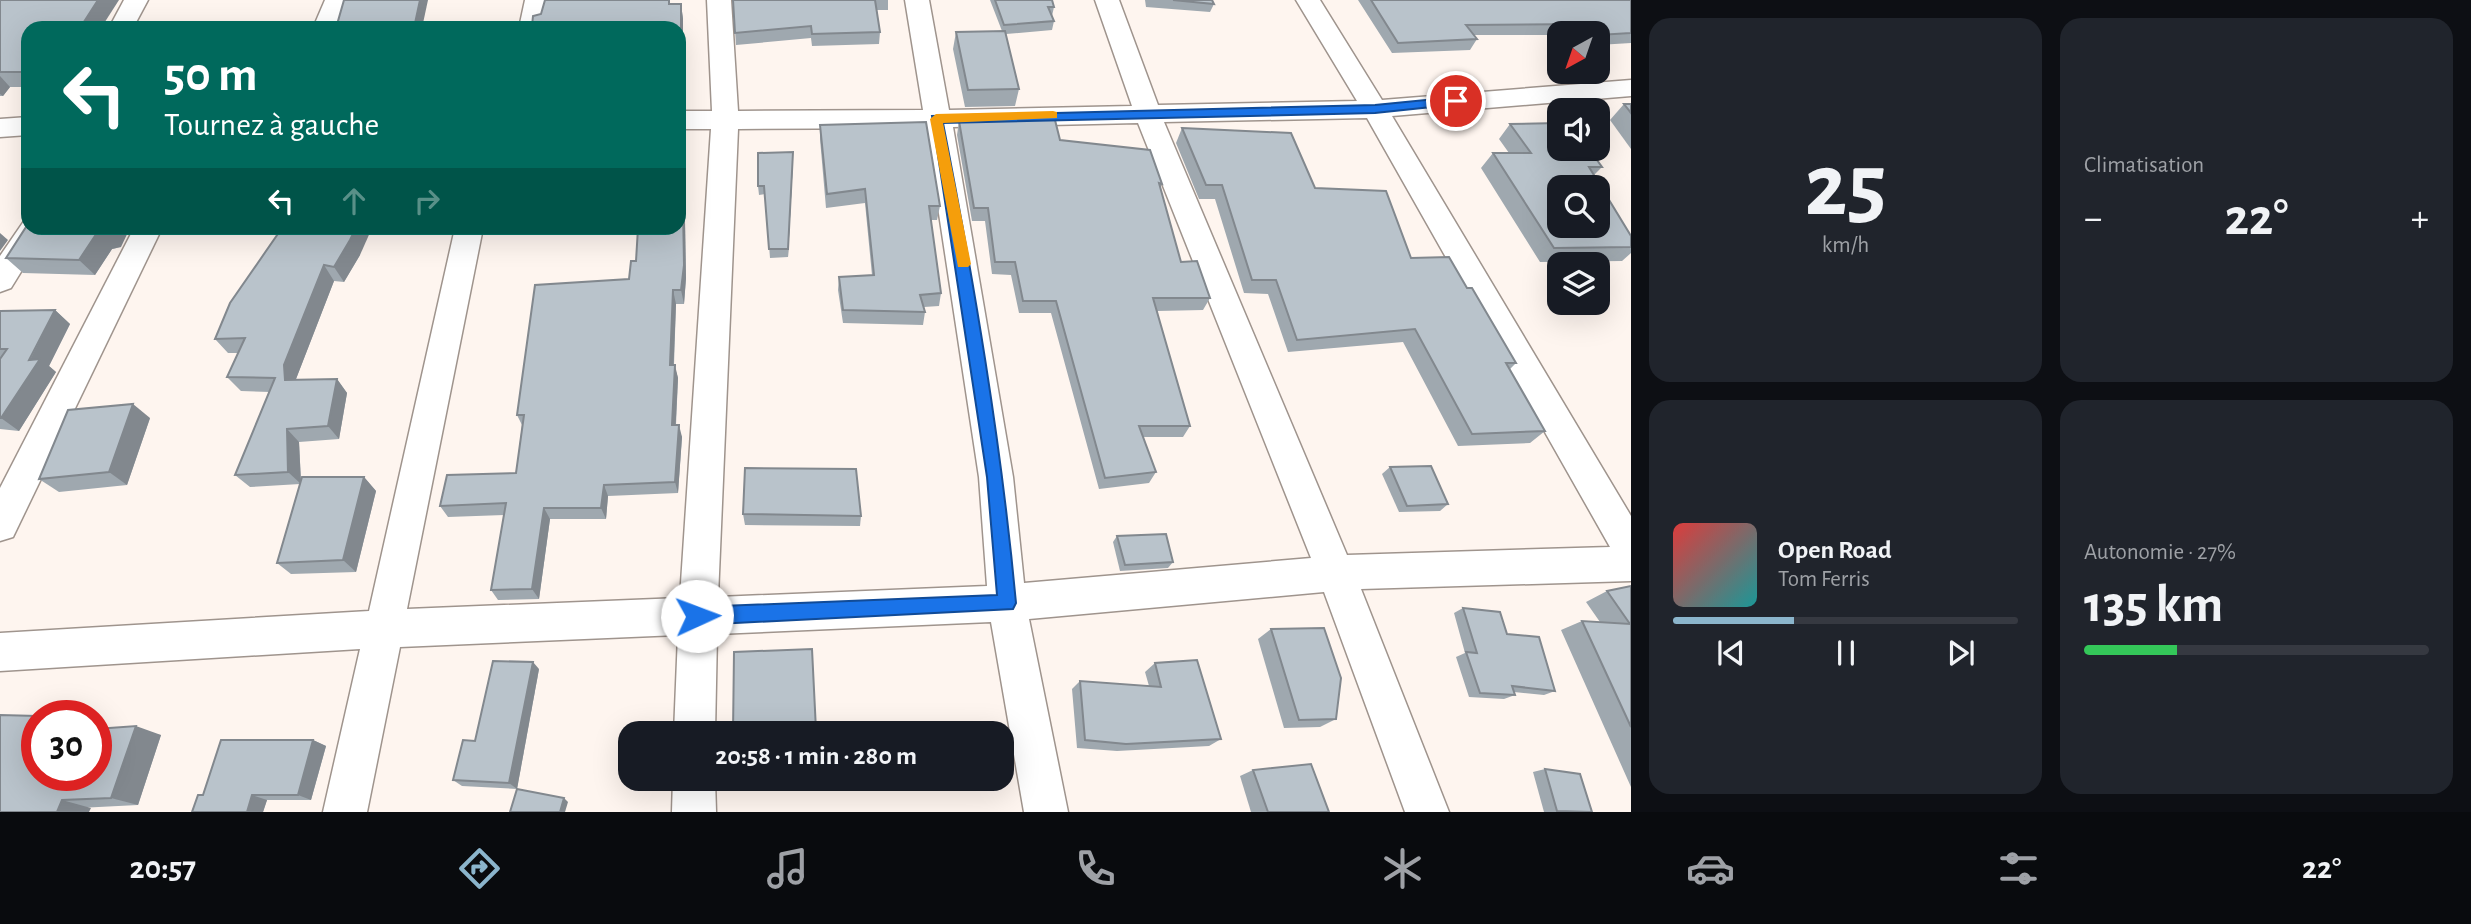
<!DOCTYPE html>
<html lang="fr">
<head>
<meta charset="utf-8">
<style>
	:root { --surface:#171b24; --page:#20242c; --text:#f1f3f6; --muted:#9ea1a6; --line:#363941; --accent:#8bb5cc }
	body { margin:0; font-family:"Alegreya Sans",sans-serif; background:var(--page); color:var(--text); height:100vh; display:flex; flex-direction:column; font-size:26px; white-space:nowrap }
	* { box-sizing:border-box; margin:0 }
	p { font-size:23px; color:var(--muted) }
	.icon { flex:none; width:38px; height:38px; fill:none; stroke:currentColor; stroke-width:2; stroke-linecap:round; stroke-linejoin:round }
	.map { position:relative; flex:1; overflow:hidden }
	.panel { display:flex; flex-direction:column; gap:18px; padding:18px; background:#0d0f14; width:840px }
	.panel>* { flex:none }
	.guide { position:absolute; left:21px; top:21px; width:665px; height:214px; border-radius:21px; box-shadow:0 7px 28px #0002; background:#00695c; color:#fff; overflow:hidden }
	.needle { width:46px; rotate:220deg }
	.tools { position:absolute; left:1547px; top:21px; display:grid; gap:14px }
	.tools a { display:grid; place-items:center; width:63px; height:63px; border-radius:14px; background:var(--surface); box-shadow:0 7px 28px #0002; font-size:35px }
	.speed { position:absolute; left:21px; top:700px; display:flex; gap:14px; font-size:35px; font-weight:700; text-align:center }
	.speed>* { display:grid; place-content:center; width:91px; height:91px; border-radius:50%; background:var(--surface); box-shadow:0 7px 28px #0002; line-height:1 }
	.speed .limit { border:10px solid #d22; background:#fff; color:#111 }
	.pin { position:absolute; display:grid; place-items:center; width:60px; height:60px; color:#fff; margin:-30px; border:4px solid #fff; border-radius:50%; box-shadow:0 2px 7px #0007 }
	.me { position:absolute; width:77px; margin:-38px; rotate:88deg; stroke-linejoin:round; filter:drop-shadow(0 0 5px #0008) }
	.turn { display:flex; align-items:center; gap:24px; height:147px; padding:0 28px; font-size:32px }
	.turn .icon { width:91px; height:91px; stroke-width:2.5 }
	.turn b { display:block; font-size:49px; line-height:60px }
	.lanes { display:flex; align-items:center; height:66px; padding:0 28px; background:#0003; justify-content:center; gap:35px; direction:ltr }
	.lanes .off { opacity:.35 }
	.big { font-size:52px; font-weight:700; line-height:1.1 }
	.panel .tile { flex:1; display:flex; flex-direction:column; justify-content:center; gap:10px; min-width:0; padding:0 24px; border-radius:21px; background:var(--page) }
	.panel .dial { align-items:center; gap:0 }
	.dial b { font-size:91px; line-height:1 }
	.song { display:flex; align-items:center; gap:21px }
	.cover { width:84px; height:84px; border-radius:10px; background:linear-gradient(135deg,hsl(0 70% 55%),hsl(180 70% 35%)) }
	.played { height:7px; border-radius:4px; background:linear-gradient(90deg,var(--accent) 35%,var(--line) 35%) }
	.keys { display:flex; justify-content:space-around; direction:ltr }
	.heat { display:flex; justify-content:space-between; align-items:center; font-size:38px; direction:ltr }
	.charge { height:10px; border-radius:5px; background:linear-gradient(90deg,#34c759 27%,var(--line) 0) }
	.panel .tiles { flex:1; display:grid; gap:18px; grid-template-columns:repeat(2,1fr) }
	.trip { position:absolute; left:618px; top:721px; width:396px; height:70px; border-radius:21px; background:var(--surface); box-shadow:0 7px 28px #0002; font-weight:700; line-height:70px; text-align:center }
	.tabs { display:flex; height:112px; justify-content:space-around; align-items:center; background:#090b0e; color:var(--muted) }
	.tabs .icon { width:49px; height:49px }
	.tabs .active { color:var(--accent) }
	.tabs b { font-size:32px; color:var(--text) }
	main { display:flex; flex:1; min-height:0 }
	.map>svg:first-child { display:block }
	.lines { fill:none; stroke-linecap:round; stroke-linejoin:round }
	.street-casing { stroke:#9f948d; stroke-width:3 }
	.street { fill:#fff; fill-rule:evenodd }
	.wall { fill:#9fa8af }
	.shaded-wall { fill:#82888e }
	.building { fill:#b9c3cb; stroke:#82888e; stroke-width:2; fill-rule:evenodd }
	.route { fill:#1a73e8; stroke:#114b97; stroke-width:2 }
	.slow { fill:#f59e0b }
</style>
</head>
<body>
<main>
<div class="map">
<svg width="1631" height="812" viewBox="0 0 1631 812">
	<rect width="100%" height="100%" fill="#fef5ef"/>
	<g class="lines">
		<g class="street-casing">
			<g id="street">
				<polygon points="124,0 148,0 133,28 109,28"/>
				<polygon points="325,0 349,0 337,28 313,28"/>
				<polygon points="525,0 549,0 543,28 519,28"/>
				<path d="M 707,0 L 731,0 L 738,111 L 923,110 L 905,0 L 929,0 L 949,110 L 1132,106 L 1095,0 L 1119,0 L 1158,105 L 1357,101 L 1296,0 L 1320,0 L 1382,100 L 1631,80 L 1631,96 L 1392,116 L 1631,516 L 1631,581 L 1361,589 L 1449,812 L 1405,812 L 1324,592 L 1029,619 L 1068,812 L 1024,812 L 991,622 L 717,634 L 715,733 L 674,733 L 678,635 L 400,647 L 367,812 L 323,812 L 360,649 L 0,671 L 0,633 L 369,611 L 455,228 L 483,228 L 407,609 L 680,598 L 711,129 L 679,129 L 679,111 L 712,111 ZM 1367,118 L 1610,547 L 1347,555 L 1164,122 ZM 1138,123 L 1311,558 L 1024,583 L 1013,477 L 953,127 ZM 926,128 L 979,477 L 987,586 L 718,597 L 738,129 Z"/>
				<polygon points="28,117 28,135 0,137 0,119"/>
				<polygon points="28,219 28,228 48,228 11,288 0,292 0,256 24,221"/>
				<polygon points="134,228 162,228 13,537 0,541 0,488"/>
				<polygon points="673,779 715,779 716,812 672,812"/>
			</g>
		</g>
		<use href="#street" class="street"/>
	</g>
	<g class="wall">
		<polygon points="0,0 28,28 28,87 10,87 3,96 0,96"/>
		<polygon points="733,0 888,0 888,10 877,10 880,32 879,44 812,46 811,38 736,45"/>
		<polygon points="990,0 1052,0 1054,7 1052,16 1054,21 1052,30 1006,34 1019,89 1015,106 965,107 953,49 956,32 1002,31"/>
		<polygon points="1145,0 1212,0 1214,4 1210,12 1146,7"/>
		<polygon points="1358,0 1631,0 1631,43 1598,45 1598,33 1559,33 1559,35 1474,35 1477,39 1470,50 1392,53"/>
		<polygon points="672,4 681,4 683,19 683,68 679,68 679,28 532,28 532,26"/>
		<polygon points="1631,103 1631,149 1610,120 1624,104"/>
		<polygon points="971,116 1060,140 1162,184 1160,188 1181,262 1210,298 1203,310 1157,311 1190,426 1183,437 1143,437 1156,472 1149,483 1099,489 1051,313 1019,313 1011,275 992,274 985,221 972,221 957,135 959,121 970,121"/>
		<polygon points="1510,124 1602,167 1594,175 1631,236 1631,253 1622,261 1540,262 1481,168 1493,153 1509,153 1499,139"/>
		<polygon points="820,125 940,206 937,220 931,220 941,293 939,306 924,307 925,312 923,325 843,323 838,290 839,277 872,275 865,203 826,208 820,139"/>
		<polygon points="1182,128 1315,188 1411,258 1467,288 1516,363 1509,370 1545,431 1530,443 1458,446 1403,342 1288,352 1268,294 1244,293 1215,199 1199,199 1176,143"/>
		<polygon points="679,142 682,142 685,156 685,198 679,198"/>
		<polygon points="793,161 788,257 770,258 765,194 759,195 758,186"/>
		<polygon points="683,207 685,222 686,278 684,304 676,304 674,365 678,378 676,425 682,437 678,493 608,496 606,519 550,519 539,599 498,600 491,590 504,515 448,517 440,506 516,473 522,425 517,415 629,279 636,261"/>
		<polygon points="282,228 360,255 344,282 334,281 296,379 296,380 337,379 347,393 339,439 299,442 301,481 364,477 376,491 356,572 291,574 277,563 300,484 250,487 235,475 270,392 241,391 227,377 238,353 228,353 215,339"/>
		<polygon points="121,247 112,249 95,275 23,273 6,258"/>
		<polygon points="55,310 70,324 49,366 56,372 19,431 0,429 0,311"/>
		<polygon points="150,418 127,485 59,492 39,479"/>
		<polygon points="1390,467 1448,504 1440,511 1399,512 1382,474"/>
		<polygon points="743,514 861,516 860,526 745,525"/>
		<polygon points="1117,536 1173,562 1168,568 1120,571 1113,542"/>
		<polygon points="1631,586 1631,787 1561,630 1582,621 1600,622 1586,602 1607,591"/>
		<polygon points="1463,608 1507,634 1555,691 1544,695 1514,692 1515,695 1504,699 1469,697 1456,657 1465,653 1454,613"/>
		<polygon points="1271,629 1336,719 1320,727 1284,728 1258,639"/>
		<polygon points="1155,663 1221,739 1209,746 1117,751 1077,748 1072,689 1080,681 1149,686 1145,672"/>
		<polygon points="539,669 517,789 462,786 453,780 475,741"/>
		<polygon points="96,724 107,728 161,735 138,805 0,812 96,775"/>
		<polygon points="313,740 326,746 311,800 267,800 263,812 192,812 203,795"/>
		<polygon points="1545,769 1592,812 1544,812 1533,772"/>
		<polygon points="1253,770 1329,812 1251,812 1240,776"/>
		<polygon points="824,779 874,779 872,783 824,780"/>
	</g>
	<g class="shaded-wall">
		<polygon points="98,0 119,0 101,28 80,28"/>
		<polygon points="420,0 428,0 422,28 414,28"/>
		<polygon points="681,4 683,19 683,68 681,53"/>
		<polygon points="0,76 10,87 3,96 0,94"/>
		<polygon points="682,142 685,156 685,198 683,184"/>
		<polygon points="793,152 793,161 788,257 788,249"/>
		<polygon points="683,207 685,222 686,278 684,304 681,290"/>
		<polygon points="109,228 130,228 121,247 112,249 95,275 79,260 97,233"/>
		<polygon points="356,228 372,228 360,255 344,282 334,267"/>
		<polygon points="0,233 8,240 0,251"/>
		<polygon points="324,265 334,281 296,379 297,394 285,380 284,365"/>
		<polygon points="673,290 676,304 673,378 670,365"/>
		<polygon points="55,310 70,324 49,366 56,372 19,431 1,418"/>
		<polygon points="675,365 678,378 675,437 672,425"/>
		<polygon points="337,379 347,393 339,439 328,426"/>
		<polygon points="133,404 150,418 127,485 109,472"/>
		<polygon points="679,425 682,437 678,493 675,482"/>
		<polygon points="287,429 299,442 301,484 288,472"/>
		<polygon points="364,477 376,491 356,572 343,560"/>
		<polygon points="604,485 608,496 606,519 601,508"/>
		<polygon points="544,508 550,519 539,599 532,589"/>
		<polygon points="533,662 539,669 517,789 509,783"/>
		<polygon points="96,724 109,728 96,737"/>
		<polygon points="136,726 161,735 138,805 111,798"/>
		<polygon points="313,740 326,746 311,800 298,795"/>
		<polygon points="252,795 267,800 263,812 247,812"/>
		<polygon points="564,798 568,802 565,812 560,812"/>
		<polygon points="62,800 91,808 89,812 57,812"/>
	</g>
	<g class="building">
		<polygon points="0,0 98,0 80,28 28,28 28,72 0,72"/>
		<polygon points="344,0 420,0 414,28 336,28"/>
		<polygon points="545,0 669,0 669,4 681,4 681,53 679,54 679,28 535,28 536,26 532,26 533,16 541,14"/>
		<polygon points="733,0 875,0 880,32 812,34 811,26 735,33"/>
		<polygon points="995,0 1052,0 1054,7 1048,7 1054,21 1004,25"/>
		<polygon points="1173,0 1212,0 1214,4"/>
		<polygon points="1371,0 1631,0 1631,33 1598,35 1598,33 1593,33 1585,24 1466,25 1477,39 1398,43"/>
		<polygon points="1005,31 1019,89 968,90 956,32"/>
		<polygon points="1624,104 1631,104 1631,113"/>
		<polygon points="971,116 1054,116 1060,140 1150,150 1162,184 1159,183 1181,262 1197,261 1210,298 1153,298 1190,426 1139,426 1156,472 1105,478 1056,301 1023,301 1015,262 995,262 988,208 974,208 959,121 972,121"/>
		<polygon points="926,122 940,206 929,206 941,293 920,295 925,312 843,310 839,277 874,275 865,189 827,194 820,125"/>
		<path d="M 1559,123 L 1559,149 L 1589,149 L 1602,167 L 1589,167 L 1631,236 L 1631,247 L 1554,248 L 1493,153 L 1531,153 L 1510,124 ZM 1559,187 L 1598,187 L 1598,226 L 1559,226 Z"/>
		<polygon points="1182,128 1291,133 1315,188 1386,191 1411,258 1449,257 1467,288 1472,288 1516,363 1506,363 1545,431 1472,434 1415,329 1297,340 1276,280 1252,280 1222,185 1206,185"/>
		<polygon points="679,142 682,142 683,184 679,184"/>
		<polygon points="793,152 788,249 769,249 764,186 758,186 758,153"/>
		<polygon points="679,199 683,207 684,265 681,290 673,290 670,365 675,365 672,425 679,425 675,482 604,485 601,508 544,508 532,589 491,590 506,503 440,506 447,475 516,473 524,415 517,415 535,285 629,279 631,261 636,261 638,228 679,228"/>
		<polygon points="28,224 28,228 109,228 107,231 97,233 79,260 6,258"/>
		<polygon points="282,228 356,228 350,240 334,267 324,265 284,365 285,380 337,379 328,426 287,429 288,472 235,475 275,378 227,377 245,338 215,339 230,303"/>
		<polygon points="55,310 29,360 40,359 1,418 0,418 0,359 7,349 0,349 0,311"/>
		<polygon points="133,404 109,472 39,479 68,410"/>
		<polygon points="1431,466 1448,504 1407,506 1390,467"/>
		<polygon points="745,468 856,469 861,516 743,514"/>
		<polygon points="302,477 364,477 343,560 277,563"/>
		<polygon points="1166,534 1173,562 1125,565 1117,536"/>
		<polygon points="1631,586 1631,727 1582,621 1630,624 1607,591"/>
		<polygon points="1463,608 1500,612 1507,634 1539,637 1555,691 1512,686 1515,695 1480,693 1466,652 1477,653"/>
		<polygon points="1324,628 1341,678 1336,719 1299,720 1271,629"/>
		<polygon points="812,649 816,730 875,733 733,733 734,652"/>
		<polygon points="1197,660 1221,739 1126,744 1085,740 1080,681 1161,687 1155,663"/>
		<polygon points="493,661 533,662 509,783 453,780 463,740 475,741"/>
		<polygon points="0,715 37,716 37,775 96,775 96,729 136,726 111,798 62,800 57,812 0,812"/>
		<polygon points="221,740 313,740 298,795 252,795 247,812 192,812 198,795 203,795"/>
		<polygon points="1311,764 1329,812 1268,812 1253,770"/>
		<polygon points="1545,769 1580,774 1592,812 1557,811"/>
		<polygon points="517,789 564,798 560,812 510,812"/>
	</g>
	<path class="route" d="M 1456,97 L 1462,101 L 1460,104 L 1375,113 L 943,123 C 974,282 1001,441 1016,603 L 1013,609 L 697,625 L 690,622 L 687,616 L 690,610 L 697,607 L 997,595 L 987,477 L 932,116 L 1375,105 Z"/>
	<polygon class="slow" points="1053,111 1057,112 1057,118 943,123 971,264 968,267 958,267 930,119 936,114"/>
</svg>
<div class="tools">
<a><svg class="needle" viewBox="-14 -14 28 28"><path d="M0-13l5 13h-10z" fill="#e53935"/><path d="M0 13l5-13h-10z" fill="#9ea1a6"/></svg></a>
<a><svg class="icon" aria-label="sound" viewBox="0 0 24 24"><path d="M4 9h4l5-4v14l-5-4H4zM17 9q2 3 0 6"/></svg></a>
<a><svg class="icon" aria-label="search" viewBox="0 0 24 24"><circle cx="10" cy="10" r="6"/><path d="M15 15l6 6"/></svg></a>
<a><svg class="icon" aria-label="layers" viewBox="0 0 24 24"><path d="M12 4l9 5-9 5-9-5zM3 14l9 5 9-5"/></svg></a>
</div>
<div class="speed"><div class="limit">30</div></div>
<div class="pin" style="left:1456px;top:101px;background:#d93025"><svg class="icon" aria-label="arrive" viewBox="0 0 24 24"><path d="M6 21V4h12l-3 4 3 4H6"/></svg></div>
<svg class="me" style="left:697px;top:616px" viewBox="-20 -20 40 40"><circle r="19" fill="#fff"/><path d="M0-13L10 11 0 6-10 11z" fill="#1a73e8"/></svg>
<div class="trip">20:58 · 1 min · 280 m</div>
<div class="guide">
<div class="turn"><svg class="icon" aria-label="left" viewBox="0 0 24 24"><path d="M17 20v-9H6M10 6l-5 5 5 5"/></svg><div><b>50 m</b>Tournez à gauche</div></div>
<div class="lanes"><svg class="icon" aria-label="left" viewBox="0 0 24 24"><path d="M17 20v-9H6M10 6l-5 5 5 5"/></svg><svg class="icon off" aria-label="ahead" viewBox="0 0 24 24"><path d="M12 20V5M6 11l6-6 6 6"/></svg><svg class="icon off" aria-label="right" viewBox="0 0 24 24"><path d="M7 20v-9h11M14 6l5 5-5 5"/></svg></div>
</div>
</div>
<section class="panel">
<div class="tiles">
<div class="tile dial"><b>25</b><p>km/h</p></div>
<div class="tile"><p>Climatisation</p>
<div class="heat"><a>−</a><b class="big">22°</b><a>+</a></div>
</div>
<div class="tile">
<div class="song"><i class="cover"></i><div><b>Open Road</b><p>Tom Ferris</p></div></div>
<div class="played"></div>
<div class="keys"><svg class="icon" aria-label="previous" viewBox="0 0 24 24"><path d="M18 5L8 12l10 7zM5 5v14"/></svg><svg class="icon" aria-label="pause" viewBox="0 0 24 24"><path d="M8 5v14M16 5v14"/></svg><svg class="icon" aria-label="next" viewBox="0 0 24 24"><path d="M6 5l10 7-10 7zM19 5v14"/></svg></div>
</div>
<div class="tile"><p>Autonomie · 27%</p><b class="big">135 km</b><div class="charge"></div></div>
</div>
</section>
</main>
<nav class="tabs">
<b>20:57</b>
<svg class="icon active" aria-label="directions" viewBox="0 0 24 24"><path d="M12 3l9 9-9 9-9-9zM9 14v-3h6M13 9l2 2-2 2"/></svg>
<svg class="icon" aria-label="music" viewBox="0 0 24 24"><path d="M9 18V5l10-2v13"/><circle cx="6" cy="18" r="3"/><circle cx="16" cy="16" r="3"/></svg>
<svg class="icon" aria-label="phone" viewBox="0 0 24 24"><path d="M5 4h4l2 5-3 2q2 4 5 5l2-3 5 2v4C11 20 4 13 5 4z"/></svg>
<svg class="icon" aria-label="climate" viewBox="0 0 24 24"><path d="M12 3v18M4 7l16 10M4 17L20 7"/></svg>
<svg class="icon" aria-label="car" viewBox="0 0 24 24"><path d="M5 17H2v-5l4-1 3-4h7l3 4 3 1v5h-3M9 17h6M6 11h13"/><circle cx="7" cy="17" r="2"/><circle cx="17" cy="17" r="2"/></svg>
<svg class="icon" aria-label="filters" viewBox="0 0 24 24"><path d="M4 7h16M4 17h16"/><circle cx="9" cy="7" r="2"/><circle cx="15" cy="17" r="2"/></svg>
<b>22°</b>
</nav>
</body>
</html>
